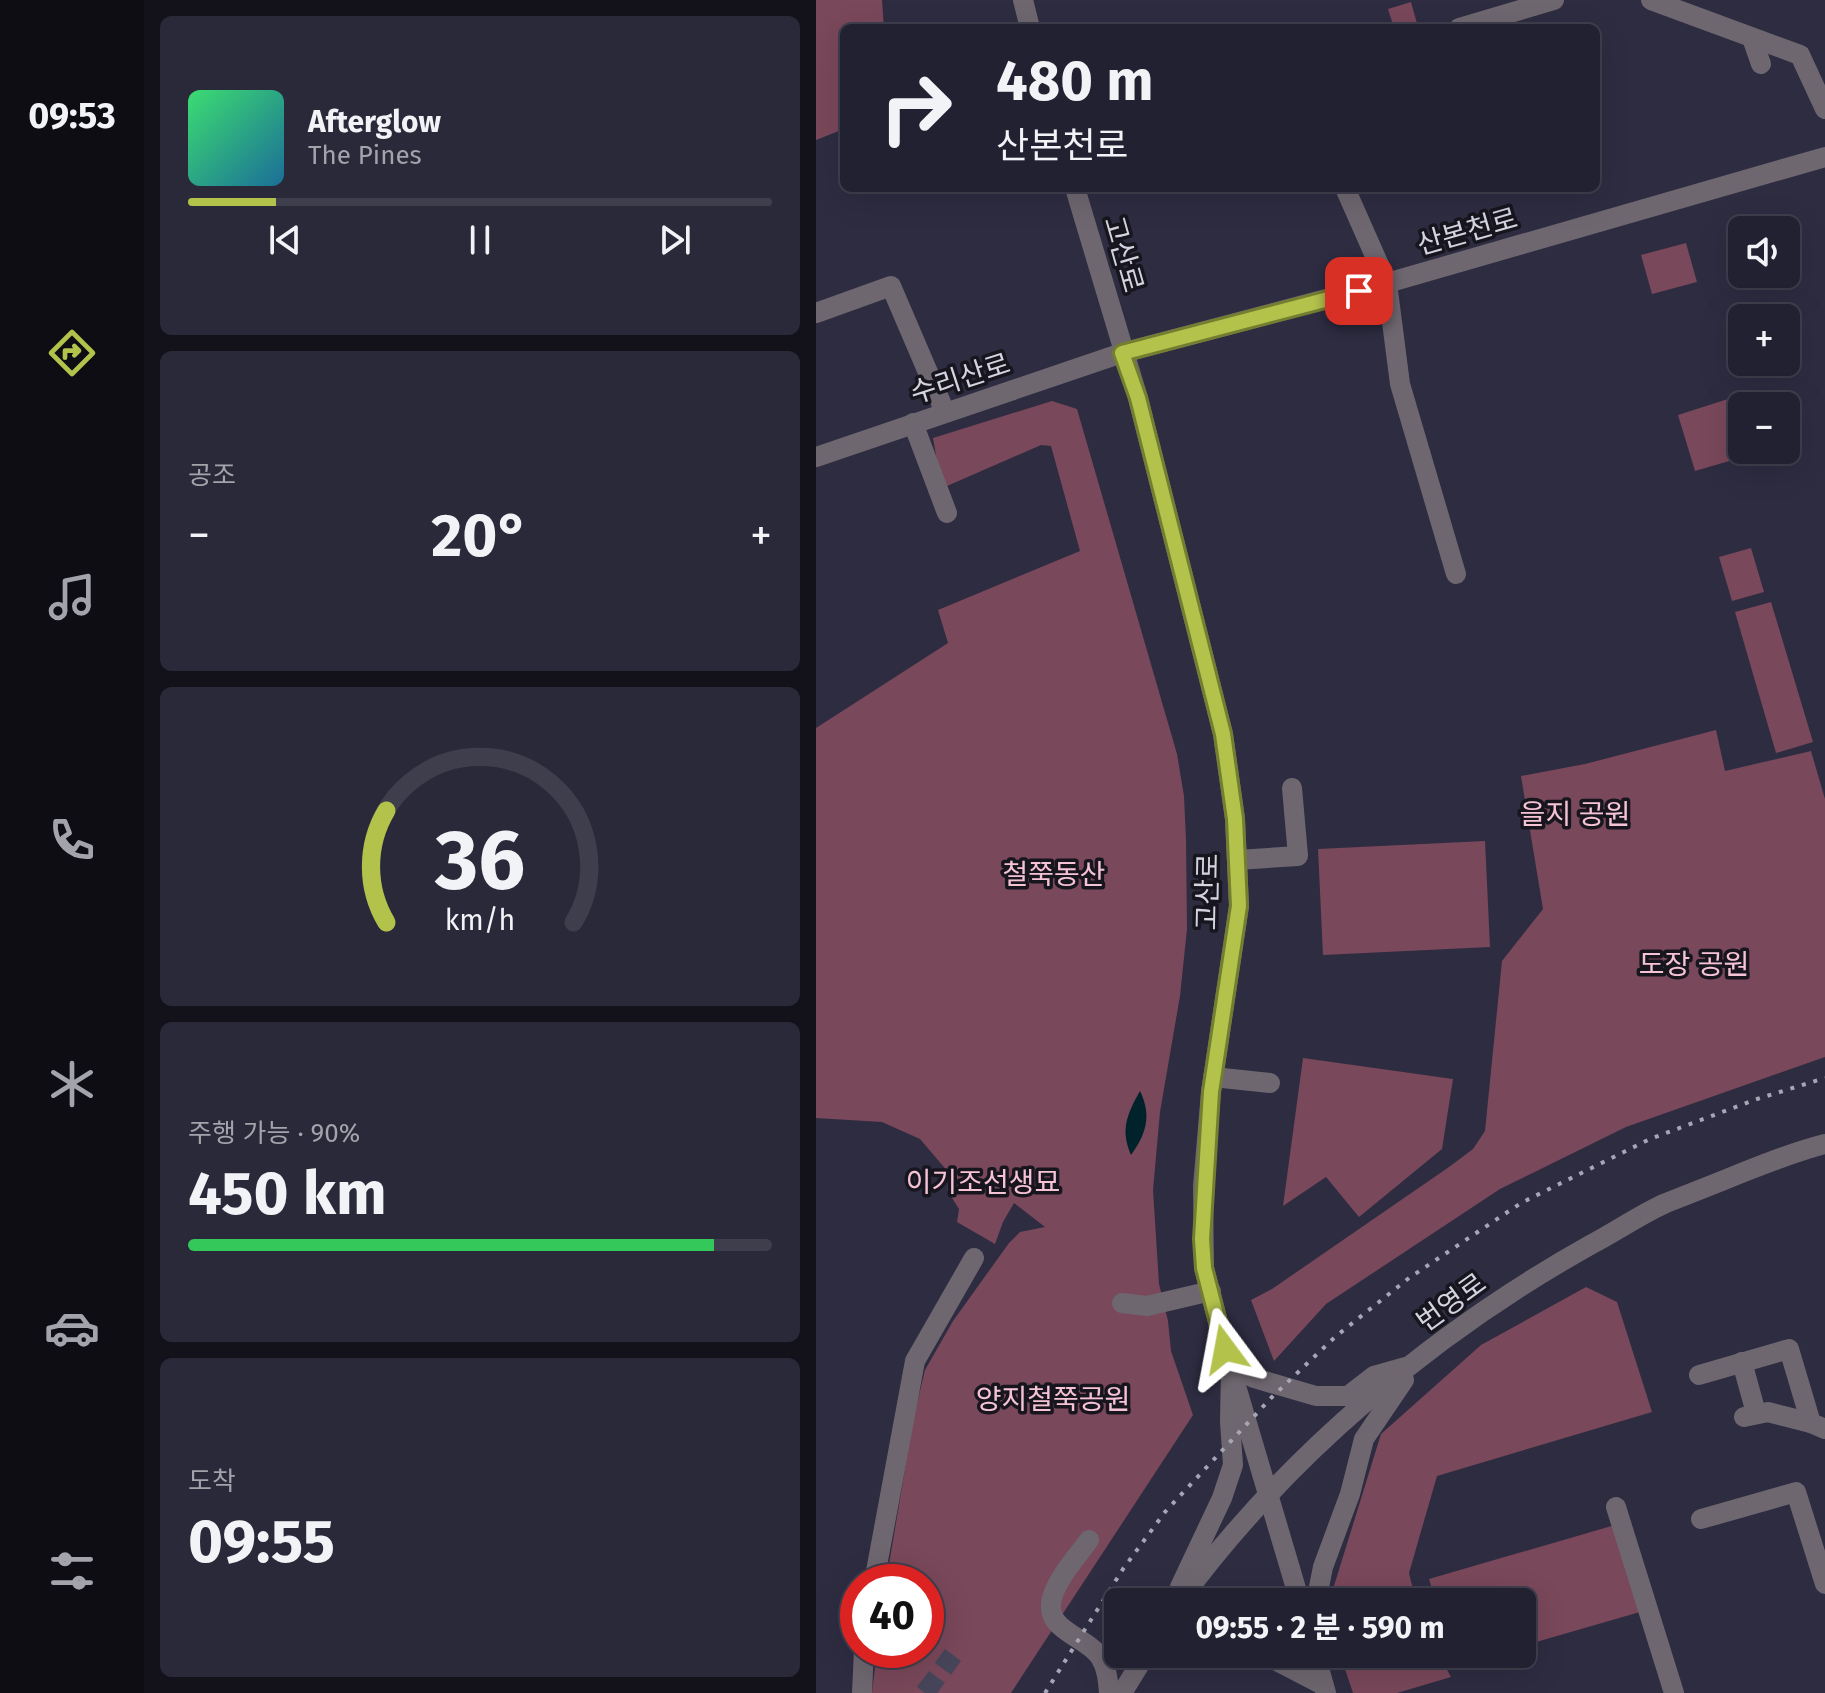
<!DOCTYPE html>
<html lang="ko">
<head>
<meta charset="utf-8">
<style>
	:root { --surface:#222131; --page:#2a2939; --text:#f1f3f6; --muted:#a2a3ab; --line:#3f3e4d; --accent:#b3c24b }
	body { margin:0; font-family:"Fira Sans","Noto Sans KR",sans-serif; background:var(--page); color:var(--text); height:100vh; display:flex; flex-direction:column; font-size:30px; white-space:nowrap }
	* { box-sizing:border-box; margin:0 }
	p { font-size:26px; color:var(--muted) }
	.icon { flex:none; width:44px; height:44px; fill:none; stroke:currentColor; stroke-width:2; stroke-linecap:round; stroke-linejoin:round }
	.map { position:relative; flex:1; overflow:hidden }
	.sheet { display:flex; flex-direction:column; gap:16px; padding:16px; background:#13121b; width:672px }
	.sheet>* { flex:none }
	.hud { position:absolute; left:24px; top:24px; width:760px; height:168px; border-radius:12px; box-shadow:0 8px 32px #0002,0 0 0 2px var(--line); background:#222131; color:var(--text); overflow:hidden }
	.controls { position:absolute; left:912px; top:216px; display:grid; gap:16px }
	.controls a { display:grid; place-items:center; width:72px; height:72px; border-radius:12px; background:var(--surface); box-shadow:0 8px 32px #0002,0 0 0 2px var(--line); font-size:40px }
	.speed { position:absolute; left:24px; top:1564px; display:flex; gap:16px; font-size:40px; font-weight:700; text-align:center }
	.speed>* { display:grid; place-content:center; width:104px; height:104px; border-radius:50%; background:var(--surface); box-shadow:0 8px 32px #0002,0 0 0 2px var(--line); line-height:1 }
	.speed .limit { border:12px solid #d22; background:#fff; color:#111 }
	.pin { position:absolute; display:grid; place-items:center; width:68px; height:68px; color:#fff; margin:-34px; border-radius:16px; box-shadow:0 4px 12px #0006 }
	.me { position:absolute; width:88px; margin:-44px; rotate:347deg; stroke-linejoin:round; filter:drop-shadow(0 0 6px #0008) }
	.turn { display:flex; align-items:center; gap:28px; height:168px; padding:0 24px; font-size:36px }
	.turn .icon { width:104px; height:104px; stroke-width:2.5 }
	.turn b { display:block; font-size:56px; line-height:68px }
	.big { font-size:60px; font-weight:700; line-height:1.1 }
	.sheet .card { flex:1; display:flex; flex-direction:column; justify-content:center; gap:12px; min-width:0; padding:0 28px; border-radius:12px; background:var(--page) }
	.sheet .dial { align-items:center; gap:0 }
	.dial svg { height:208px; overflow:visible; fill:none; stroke:var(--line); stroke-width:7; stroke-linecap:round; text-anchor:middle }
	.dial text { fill:var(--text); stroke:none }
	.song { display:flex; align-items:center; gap:24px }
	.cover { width:96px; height:96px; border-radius:12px; background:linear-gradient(135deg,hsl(140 70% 55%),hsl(200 70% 35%)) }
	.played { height:8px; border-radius:4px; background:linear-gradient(90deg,var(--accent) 15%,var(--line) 15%) }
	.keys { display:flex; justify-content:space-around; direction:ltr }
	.heat { display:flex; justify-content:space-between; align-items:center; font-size:44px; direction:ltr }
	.charge { height:12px; border-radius:6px; background:linear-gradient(90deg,#34c759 90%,var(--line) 0) }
	.trip { position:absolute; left:288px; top:1588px; width:432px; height:80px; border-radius:12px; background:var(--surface); box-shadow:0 8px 32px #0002,0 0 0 2px var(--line); font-weight:700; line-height:80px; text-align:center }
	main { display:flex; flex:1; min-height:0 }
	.tabs { display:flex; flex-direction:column; width:144px; justify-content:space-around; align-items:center; background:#0e0d14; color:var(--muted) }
	.tabs .icon { width:56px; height:56px }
	.tabs .selected { color:var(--accent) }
	.tabs b { font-size:36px; color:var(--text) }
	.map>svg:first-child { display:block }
	.green { fill:#79485a }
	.water { fill:#00222b }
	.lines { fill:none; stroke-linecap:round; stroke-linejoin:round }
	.minor-tunnel { stroke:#474559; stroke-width:20; stroke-dasharray:20 10; stroke-linecap:butt }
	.minor { stroke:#6f6770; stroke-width:20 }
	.rail { stroke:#a7a6b5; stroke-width:4; stroke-dasharray:4 8; stroke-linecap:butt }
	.route-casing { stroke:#747e31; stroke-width:20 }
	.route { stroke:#b3c24b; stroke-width:14 }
	.labels { text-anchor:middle; stroke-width:7; stroke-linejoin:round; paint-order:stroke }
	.street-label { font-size:28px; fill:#d4d4e1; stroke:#17161f }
	.park-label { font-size:28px; fill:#f6c3d4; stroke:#17161f }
</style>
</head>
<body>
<main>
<nav class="tabs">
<b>09:53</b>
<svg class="icon selected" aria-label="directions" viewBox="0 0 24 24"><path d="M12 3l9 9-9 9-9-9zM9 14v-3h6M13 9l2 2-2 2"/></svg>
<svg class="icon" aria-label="music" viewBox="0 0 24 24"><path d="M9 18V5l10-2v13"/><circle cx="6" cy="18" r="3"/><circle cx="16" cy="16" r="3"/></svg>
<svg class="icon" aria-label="phone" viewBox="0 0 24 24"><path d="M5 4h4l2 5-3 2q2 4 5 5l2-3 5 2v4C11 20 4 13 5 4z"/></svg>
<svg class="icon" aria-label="climate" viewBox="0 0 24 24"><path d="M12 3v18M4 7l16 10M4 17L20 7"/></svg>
<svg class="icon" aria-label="car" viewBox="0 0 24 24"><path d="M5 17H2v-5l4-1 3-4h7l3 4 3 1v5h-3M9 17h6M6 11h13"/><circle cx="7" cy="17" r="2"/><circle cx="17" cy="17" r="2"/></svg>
<svg class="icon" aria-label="filters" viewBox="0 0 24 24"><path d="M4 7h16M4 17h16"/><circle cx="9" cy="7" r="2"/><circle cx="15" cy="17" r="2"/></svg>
</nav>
<section class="sheet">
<div class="card">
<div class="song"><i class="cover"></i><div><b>Afterglow</b><p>The Pines</p></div></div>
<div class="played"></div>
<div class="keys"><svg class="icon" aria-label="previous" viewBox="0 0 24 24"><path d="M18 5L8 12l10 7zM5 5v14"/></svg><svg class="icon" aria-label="pause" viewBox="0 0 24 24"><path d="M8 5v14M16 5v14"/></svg><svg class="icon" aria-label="next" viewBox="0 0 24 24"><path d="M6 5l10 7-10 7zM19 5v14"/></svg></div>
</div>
<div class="card"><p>공조</p>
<div class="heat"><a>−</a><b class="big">20°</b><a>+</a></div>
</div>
<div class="card dial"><svg viewBox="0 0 100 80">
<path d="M14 69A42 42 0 1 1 86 69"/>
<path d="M14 69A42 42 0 0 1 14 26" stroke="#b3c24b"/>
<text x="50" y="56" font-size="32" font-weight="700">36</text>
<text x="50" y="72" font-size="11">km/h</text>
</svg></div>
<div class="card"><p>주행 가능 · 90%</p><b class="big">450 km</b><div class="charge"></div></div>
<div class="card"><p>도착</p><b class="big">09:55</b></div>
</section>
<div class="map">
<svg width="1009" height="1693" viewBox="0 0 1009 1693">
	<rect width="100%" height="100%" fill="#2e2c41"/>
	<g class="green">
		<polygon points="0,0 66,0 68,28 28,28 28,129 0,140"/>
		<polygon points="595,2 602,27 578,28 572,9"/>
		<polygon points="870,243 881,282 836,294 825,255"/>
		<polygon points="937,391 951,397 954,406 926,406 926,450 951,450 879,471 862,415"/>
		<polygon points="236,401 261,409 361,754 368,796 370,840 371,929 364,996 344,1112 337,1190 343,1284 352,1321 355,1351 377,1415 195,1693 56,1693 61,1650 110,1650 110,1582 70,1582 98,1416 109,1370 137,1321 193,1243 204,1232 229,1227 198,1203 187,1222 179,1244 141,1222 143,1209 131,1190 133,1173 104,1139 66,1122 0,1118 0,728 132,643 122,610 264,551 235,446 225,445 131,486 121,461 117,438"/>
		<polygon points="935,548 948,592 916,601 903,557"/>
		<polygon points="955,602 997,742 960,753 919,612"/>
		<polygon points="900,730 909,771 995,751 1009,799 1009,1057 810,1127 684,1189 510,1304 458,1361 435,1300 456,1289 633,1167 657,1149 669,1131 686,961 727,909 705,776 769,764"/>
		<polygon points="669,841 674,947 507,955 502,849"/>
		<polygon points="487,1058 637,1079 626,1149 543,1217 510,1177 467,1206"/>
		<polygon points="770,1287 801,1302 836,1412 621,1476 593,1573 600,1602 513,1602 565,1434 665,1345"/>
		<polygon points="799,1525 824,1612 706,1646 706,1602 620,1602 613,1579"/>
		<polygon points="524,1654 622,1654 635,1677 581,1693 537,1693"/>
	</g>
	<path class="water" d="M 324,1091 C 336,1116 330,1134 315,1155 C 304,1130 311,1114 324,1091 Z"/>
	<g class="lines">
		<polyline class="minor-tunnel" points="109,1693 137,1655"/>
		<g class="minor">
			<polyline points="207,0 214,28"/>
			<polyline points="835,0 984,55 1009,109"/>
			<polyline points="643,28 738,0"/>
			<polyline points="936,38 945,64"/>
			<polyline points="259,188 322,398 407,734 419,819 423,906 395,1092 387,1186 388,1268 409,1349 484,1602"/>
			<polyline points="529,188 571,283 584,384 640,574"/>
			<polyline points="0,313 75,286 129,412"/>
			<polyline points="97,423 131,513"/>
			<polyline points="0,457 306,353 571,283 1009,157"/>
			<polyline points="421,860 482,856 476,788"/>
			<polyline points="397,1077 454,1083"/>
			<polyline points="306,1303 331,1306 395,1291"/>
			<polyline points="926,1362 940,1413"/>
			<polyline points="883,1375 973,1349 995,1423 1009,1429"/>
			<polyline points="928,1417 952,1412 995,1423"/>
			<polyline points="800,1507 858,1693"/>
			<polyline points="885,1519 980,1492 1009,1584"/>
			<path d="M 273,1540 C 261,1557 242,1577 236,1598 C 227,1631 271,1636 284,1657 C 291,1668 292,1680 293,1693"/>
			<polyline points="58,1582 99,1361 158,1258"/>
			<polyline points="364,1587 406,1498 417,1465 414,1422 415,1367 438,1378 500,1396 532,1396 558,1376 590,1367"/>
			<path d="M 363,1602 C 470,1456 618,1332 776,1244 C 801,1231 825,1214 850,1203 C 873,1194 896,1185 918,1176 C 948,1164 978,1152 1009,1144"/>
			<polyline points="500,1602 507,1567 534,1494 548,1439 588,1380"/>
			<polyline points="447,1654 507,1685"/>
			<polyline points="499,1654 510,1693"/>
			<polyline points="46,1693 48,1650"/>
			<polyline points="306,1693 330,1654"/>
		</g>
		<polyline class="rail" points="229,1693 307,1569 349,1512 455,1398 519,1337 593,1278 705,1203 834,1139 941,1099 1009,1078"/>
	</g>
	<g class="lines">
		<g class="route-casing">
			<polyline id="route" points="409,1349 388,1268 386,1239 395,1092 423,906 419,819 407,734 322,398 306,353 543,291"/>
		</g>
		<use href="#route" class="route"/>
	</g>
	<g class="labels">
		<g class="street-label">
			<text transform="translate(651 231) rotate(-16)" y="10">산본천로</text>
			<text transform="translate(308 254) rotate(74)" y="10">고산로</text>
			<text transform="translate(144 378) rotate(-18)" y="10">수리산로</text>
			<text transform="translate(391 892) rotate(-89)" y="10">고산로</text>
			<text transform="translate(635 1302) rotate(-36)" y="10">번영로</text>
		</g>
		<g class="park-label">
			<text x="759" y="824">을지 공원</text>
			<text x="238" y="884">철쭉동산</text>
			<text x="878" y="974">도장 공원</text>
			<text x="167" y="1192">이기조선생묘</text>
			<text x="237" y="1409">양지철쭉공원</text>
		</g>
	</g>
</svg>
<div class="controls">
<a><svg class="icon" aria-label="sound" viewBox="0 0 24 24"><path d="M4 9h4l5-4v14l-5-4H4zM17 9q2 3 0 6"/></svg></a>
<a>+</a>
<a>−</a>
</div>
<div class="speed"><div class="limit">40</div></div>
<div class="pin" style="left:543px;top:291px;background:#d93025"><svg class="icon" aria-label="arrive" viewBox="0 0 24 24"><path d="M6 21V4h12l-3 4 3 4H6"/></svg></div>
<svg class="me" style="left:409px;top:1349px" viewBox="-20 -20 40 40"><path d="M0-17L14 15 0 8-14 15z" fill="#b3c24b" stroke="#fff" stroke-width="4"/></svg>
<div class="trip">09:55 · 2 분 · 590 m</div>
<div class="hud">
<div class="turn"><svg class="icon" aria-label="right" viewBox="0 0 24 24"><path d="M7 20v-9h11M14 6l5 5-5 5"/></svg><div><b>480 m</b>산본천로</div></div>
</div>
</div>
</main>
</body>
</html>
